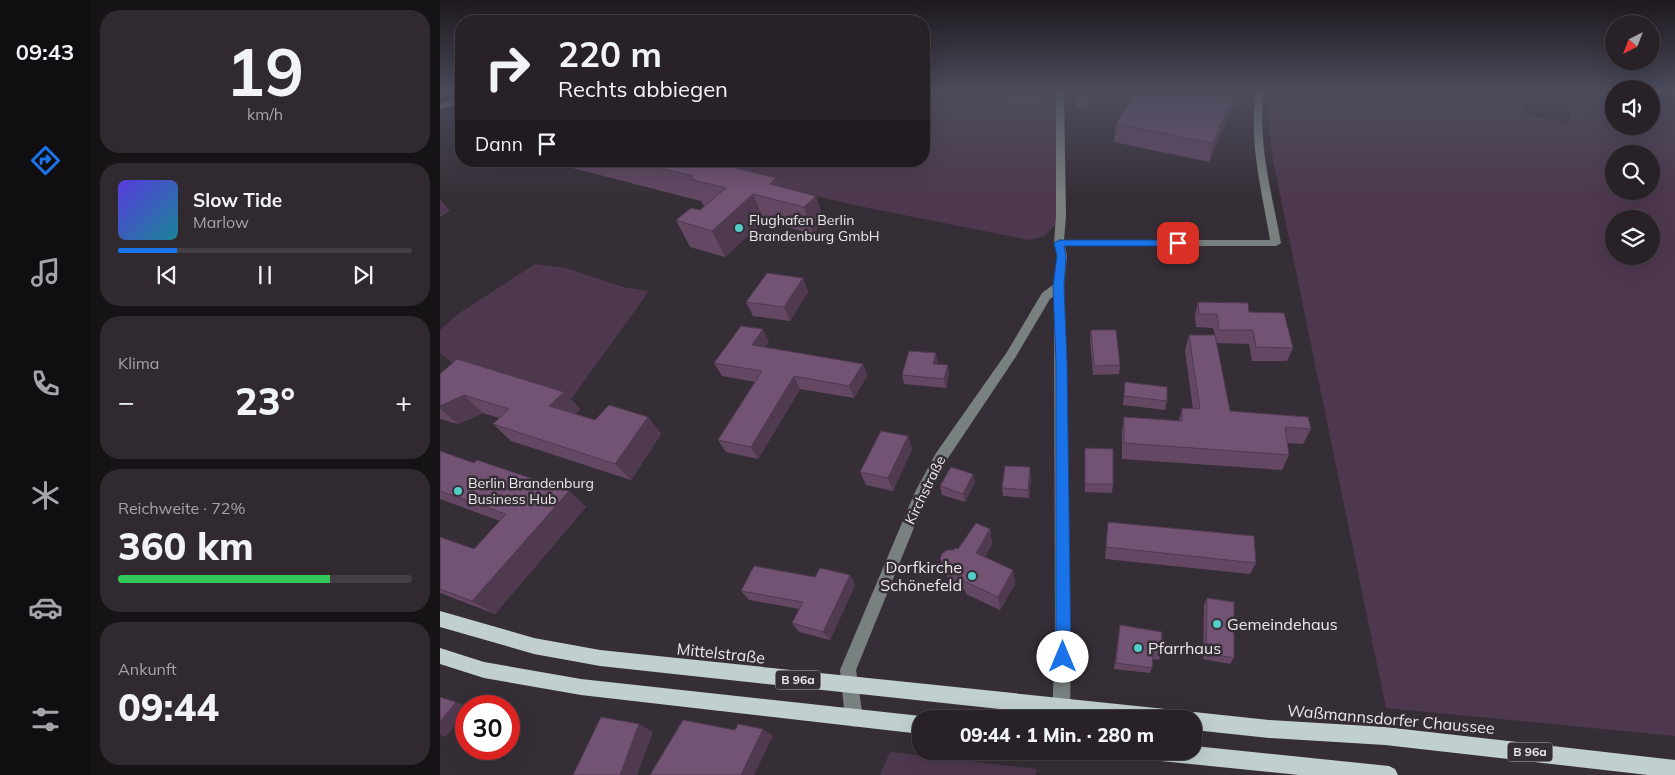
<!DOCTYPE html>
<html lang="de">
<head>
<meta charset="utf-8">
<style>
	:root { --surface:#282228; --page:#302a30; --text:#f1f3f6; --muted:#a5a4a8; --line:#443f45; --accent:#1a73e8 }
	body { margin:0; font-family:Mulish,sans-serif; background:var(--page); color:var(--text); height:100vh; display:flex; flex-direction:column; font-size:19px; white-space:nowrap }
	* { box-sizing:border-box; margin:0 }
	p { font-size:16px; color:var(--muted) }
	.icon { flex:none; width:28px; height:28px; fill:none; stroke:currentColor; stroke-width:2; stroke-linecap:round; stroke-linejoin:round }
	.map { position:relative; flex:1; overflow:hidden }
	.panel { display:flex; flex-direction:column; gap:10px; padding:10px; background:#161316; width:350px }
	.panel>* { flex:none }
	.hud { position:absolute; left:15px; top:15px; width:475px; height:152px; border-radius:20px; box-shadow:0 5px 20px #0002,0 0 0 1px var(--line); background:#282228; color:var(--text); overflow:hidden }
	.needle { width:32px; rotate:222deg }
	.controls { position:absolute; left:1165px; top:15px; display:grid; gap:10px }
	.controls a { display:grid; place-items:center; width:55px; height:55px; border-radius:50%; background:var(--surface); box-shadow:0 5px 20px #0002,0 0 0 1px var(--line); font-size:25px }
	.speed { position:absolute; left:15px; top:695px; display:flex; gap:10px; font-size:25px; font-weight:700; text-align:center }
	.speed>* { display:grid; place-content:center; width:65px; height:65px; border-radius:50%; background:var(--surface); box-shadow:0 5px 20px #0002,0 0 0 1px var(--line); line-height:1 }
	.speed .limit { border:8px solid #d22; background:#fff; color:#111 }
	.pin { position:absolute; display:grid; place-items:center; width:42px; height:42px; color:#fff; margin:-21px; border-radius:10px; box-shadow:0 2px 8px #0006 }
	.me { position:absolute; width:55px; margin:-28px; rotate:0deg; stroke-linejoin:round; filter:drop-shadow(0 0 4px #0008) }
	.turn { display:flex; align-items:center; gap:18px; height:105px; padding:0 20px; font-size:22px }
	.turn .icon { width:65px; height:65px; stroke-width:2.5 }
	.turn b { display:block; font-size:35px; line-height:42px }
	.then { display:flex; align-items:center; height:48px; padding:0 20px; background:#0003; gap:10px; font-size:19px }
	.big { font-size:38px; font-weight:800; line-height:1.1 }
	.panel .card { flex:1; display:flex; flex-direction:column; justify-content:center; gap:8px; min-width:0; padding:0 18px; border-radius:20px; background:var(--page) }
	.panel .dial { align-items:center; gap:0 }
	.dial b { font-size:65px; line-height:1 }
	.song { display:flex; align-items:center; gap:15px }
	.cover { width:60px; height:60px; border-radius:8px; background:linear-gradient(135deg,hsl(250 70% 55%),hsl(190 70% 35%)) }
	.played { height:5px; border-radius:2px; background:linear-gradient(90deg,var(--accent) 20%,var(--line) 20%) }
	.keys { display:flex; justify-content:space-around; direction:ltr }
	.heat { display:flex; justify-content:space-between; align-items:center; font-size:28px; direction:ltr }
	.charge { height:8px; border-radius:4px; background:linear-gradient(90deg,#34c759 72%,var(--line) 0) }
	.trip { position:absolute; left:472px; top:710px; width:290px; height:50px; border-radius:20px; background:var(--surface); box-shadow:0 5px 20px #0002,0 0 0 1px var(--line); font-weight:800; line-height:50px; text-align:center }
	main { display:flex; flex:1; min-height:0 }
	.dock { display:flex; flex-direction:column; width:90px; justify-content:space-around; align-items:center; background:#100e10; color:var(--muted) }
	.dock .icon { width:35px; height:35px }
	.dock .active { color:var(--accent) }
	.dock b { font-size:22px; color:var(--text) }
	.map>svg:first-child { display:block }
	.green { fill:#4e384e; fill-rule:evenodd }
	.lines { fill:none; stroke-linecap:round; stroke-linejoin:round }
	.minor { fill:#798180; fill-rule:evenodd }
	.major { fill:#c1d0cf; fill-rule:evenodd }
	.wall { fill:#634763 }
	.shaded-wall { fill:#503a50 }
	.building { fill:#735373; stroke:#503a50 }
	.route { fill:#1a73e8; stroke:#114b97 }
	.poi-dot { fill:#54cdc8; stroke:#362e36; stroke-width:2 }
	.labels { text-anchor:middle; stroke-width:5; stroke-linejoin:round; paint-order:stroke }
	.shield { fill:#362e36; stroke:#b7b0b7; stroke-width:1 }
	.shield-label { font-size:12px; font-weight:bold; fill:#eee8ee }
	.poi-label { font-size:14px; fill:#eee8ee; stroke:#362e36; text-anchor:start }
	.street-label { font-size:14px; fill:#eee8ee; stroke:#362e36 }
	.near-poi-label { font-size:16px; fill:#eee8ee; stroke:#362e36; text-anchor:start }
	.near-street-label { font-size:16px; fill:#eee8ee; stroke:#362e36 }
</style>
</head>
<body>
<main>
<nav class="dock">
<b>09:43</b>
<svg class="icon active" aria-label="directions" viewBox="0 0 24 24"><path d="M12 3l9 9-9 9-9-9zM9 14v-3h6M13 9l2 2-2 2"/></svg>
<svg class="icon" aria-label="music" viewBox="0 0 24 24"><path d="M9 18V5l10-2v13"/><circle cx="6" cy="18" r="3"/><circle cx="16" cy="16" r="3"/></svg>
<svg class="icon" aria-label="phone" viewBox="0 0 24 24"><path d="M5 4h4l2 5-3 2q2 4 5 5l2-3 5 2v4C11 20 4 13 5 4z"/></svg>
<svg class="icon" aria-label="climate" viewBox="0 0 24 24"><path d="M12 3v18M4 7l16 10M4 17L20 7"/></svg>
<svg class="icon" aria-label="car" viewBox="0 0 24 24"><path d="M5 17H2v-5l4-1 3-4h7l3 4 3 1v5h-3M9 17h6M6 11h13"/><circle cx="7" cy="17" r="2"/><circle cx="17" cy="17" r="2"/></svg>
<svg class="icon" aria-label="filters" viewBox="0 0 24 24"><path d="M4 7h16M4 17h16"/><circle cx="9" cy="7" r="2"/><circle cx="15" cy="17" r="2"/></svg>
</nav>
<section class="panel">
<div class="card dial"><b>19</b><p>km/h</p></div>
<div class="card">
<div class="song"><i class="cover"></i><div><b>Slow Tide</b><p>Marlow</p></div></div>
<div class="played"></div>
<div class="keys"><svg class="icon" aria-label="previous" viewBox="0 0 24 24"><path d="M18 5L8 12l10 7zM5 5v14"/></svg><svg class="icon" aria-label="pause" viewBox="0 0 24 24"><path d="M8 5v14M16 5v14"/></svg><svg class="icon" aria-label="next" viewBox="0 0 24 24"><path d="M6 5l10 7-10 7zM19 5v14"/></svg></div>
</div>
<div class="card"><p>Klima</p>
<div class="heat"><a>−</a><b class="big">23°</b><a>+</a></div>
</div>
<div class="card"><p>Reichweite · 72%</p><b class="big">360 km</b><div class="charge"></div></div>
<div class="card"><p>Ankunft</p><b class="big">09:44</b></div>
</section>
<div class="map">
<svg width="1235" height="775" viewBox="0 0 1235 775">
	<rect width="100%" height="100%" fill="#362e36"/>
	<g class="green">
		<polygon points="484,91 617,91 616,224 605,236 589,240 414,205 228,161 484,161"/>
		<path d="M 830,91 L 1081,91 L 1085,115 L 1130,124 L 1126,91 L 1174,91 L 1174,126 L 1211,126 L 1211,98 L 1235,102 L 1235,736 L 946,708 L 833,160 L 828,118 ZM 1174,154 L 1211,154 L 1211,191 L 1174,191 ZM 1174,219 L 1211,219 L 1211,256 L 1174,256 Z"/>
		<polygon points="95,264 126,268 183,287 209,291 132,398 16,366 0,353 0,330 18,314"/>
		<polygon points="450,752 597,769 596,775 440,775"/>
	</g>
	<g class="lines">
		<g class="minor">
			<path d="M 616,91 L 624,91 L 626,216 L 624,240 L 830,240 C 822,191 808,141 816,91 L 824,91 C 817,142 832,194 841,243 L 836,246 L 625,246 L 627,256 L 624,286 L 631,642 L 630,719 L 612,719 L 615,642 L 614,296 L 610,299 L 575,358 L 506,461 L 486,498 L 416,670 L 423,718 L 420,724 L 414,727 L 408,724 L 405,718 L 400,670 L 475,492 L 496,453 L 567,352 L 602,293 L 614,284 L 617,256 L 614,243 L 616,216 Z"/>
			<polygon points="21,98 21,103 0,109 0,104"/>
		</g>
		<g class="major">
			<polygon points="0,611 94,638 160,650 735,710 741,713 744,719 651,719 160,666 94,654 0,627"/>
			<polygon points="0,648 44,662 141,679 481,716 487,719 481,719 481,734 141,695 44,678 0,664"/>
			<polygon points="754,712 829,720 945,727 1235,760 1235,775 1208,775 945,745 829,738 754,730 754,719 746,719 748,715"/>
			<polygon points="754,746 949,766 955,769 958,775 859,775 711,760 705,757 702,751 754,751"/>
		</g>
	</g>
	<g class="wall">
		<polygon points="574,91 595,91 593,104 575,104"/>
		<polygon points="635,91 648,91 648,108 636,109"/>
		<polygon points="696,91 796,91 793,104 769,162 674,142 676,124"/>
		<polygon points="105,161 268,161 336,178 340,187 376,196 384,222 373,234 324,221 285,257 250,247 236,220 260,210 265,206 263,205 261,201"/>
		<polygon points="363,278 368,292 350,321 313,316 306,302"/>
		<polygon points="758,302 809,312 853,348 847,361 812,361 809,344 776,343 790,411 871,429 863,444 847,443 849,455 842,470 682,459 682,432 684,417 739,421 742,408 753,409 745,351 749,335 775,335 773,328 756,327 755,315"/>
		<polygon points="651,330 680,365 679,374 653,375 650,340"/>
		<polygon points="329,342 325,347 423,364 427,376 414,398 360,389 318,459 286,452 278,440 316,382 282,376 274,363"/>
		<polygon points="498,362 497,364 509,374 506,388 464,384 462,375"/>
		<polygon points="0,374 124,392 140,409 135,414 155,420 208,417 221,434 191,480 71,441 53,424 59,418 43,413 18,424 0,419"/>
		<polygon points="685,382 727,401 725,410 683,405"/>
		<polygon points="468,436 472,449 453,491 426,485 420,472"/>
		<polygon points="645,448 673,484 672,493 645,492"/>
		<polygon points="0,451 34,463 129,491 146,507 55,614 0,593 0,537 34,549 60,521 0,499"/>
		<polygon points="590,467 591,476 589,498 563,496 562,488"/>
		<polygon points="533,474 535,482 525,502 502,495 500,486"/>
		<polygon points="668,522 816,563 810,574 665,559"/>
		<polygon points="550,529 552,544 545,557 573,570 575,584 560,610 526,594 525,590 509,582 507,576 505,573 500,559 514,550 518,549"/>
		<polygon points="410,575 415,585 390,640 359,632 352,623 359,609 309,600 301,591 375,577"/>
		<polygon points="767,598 794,658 790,664 763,659 764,605"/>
		<polygon points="680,625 721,654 719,660 713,659 712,668 710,673 674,669"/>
	</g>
	<g class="shaded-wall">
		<polygon points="593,91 595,91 593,104"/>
		<polygon points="795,91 796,91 793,104 769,162 773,143"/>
		<polygon points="336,178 345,202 330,184"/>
		<polygon points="313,194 324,221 285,257 272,231"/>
		<polygon points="376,196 384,222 373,234 364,207"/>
		<polygon points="0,199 10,211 0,217"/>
		<polygon points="363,278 368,292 350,321 344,307"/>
		<polygon points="323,329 329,342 318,358 312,345"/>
		<polygon points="496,353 498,362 495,373 493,364"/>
		<polygon points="423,364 427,376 414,398 409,386"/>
		<polygon points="508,365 509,374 506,388 504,379"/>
		<polygon points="354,376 360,389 318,459 311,447"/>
		<polygon points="124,392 140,409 126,423 109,406"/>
		<polygon points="24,395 43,413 18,424 0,409 0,406"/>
		<polygon points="208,417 221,434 191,480 175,464"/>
		<polygon points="468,436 472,449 453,491 448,478"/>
		<polygon points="590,467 591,476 589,498 588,490"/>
		<polygon points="533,474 535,482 525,502 523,494"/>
		<polygon points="129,491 146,507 55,614 32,601"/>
		<polygon points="550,529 552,544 539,568 536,553"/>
		<polygon points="573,570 575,584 560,610 558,597"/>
		<polygon points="410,575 415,585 390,640 383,632"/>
		<polygon points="16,702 26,706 26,711 6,737 0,735 0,722"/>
		<polygon points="199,724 213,732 197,775 180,775"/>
		<polygon points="323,729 333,736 314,775 301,775"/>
	</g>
	<g class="building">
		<polygon points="635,91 648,91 649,99 636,100"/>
		<polygon points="696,91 795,91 773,143 676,124"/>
		<polygon points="192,161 268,161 336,178 330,184 376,196 364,207 313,194 272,231 236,220 251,208 260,210 286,188 250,179 253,176"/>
		<polygon points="327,273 363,278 344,307 306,302"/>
		<polygon points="758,302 808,303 809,312 844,313 853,348 816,347 813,330 779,330 777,314 759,314"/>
		<polygon points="301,326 323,329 312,345 423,364 409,386 354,376 311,447 278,440 322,371 274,363"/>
		<polygon points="651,330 676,330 680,365 654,366"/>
		<polygon points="749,335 775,335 790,411 868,417 871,429 845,427 849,455 684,443 684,417 742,421 742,408 760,409"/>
		<polygon points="469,351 496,353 493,364 508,365 504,379 462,375"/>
		<polygon points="17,359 124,392 109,406 155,420 169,405 208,417 175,464 53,424 69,409 24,395 0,406 0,374"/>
		<polygon points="685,382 727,387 727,401 684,396"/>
		<polygon points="441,431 468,436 448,478 420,472"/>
		<polygon points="645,448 673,449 673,484 645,484"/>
		<polygon points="0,451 34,463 37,460 129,491 32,601 0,589 0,537 34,549 66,514 0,491"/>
		<polygon points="565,466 590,467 588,490 562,488"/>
		<polygon points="511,467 533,474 523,494 500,486"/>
		<polygon points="668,522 814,536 816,563 666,547"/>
		<polygon points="536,523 550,529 536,553 573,570 558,597 522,580 522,576 505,568 505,564 500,559 502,554 507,550 514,550 515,548 518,549"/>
		<polygon points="314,566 375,577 380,568 410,575 383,632 352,623 363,602 301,591"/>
		<polygon points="767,598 794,602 794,658 766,653"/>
		<polygon points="680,625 722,632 721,654 713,653 712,668 676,663"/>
		<polygon points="0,697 16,702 0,722"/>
		<polygon points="161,717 199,724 180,775 133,775"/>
		<polygon points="243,720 295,730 298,724 323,729 301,775 210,775"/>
	</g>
	<linearGradient id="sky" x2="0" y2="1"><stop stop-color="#1e191e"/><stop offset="0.46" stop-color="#4c4c5d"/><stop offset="1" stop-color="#4c4c5d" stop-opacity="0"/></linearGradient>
	<rect width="1235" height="200" fill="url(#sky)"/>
	<polygon class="route" points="619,240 738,240 742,243 738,246 624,246 626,256 624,286 627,362 631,657 629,662 623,665 618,662 616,657 616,362 613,286 617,256 614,243"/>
	<g class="poi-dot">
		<circle cx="299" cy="228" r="5"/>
		<circle cx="18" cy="491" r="5"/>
		<circle cx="532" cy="576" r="5"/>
		<circle cx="777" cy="624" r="5"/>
		<circle cx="698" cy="648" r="5"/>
	</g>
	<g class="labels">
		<g class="shield">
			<rect x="335.5" y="670.5" width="45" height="19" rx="4"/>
			<rect x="1067.5" y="742.5" width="45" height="19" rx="4"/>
		</g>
		<g class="shield-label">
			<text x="358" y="684">B 96a</text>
			<text x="1090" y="756">B 96a</text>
		</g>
		<g class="poi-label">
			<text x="309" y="225">Flughafen Berlin<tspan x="309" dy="16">Brandenburg GmbH</tspan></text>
			<text x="28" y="488">Berlin Brandenburg<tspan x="28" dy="16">Business Hub</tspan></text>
		</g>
		<g class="street-label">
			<text transform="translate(485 490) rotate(-64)" y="5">Kirchstraße</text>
		</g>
		<g class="near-poi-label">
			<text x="522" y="573" text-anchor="end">Dorfkirche<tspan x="522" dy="18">Schönefeld</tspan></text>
			<text x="787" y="630">Gemeindehaus</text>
			<text x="708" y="654">Pfarrhaus</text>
		</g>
		<g class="near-street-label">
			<text transform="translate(281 653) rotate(6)" y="6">Mittelstraße</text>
			<text transform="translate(951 719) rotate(5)" y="6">Waßmannsdorfer Chaussee</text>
		</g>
	</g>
</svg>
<div class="controls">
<a><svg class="needle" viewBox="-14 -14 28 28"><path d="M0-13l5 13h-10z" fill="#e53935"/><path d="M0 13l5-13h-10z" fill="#a5a4a8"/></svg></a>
<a><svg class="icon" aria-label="sound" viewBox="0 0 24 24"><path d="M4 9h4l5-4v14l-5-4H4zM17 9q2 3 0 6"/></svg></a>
<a><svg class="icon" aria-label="search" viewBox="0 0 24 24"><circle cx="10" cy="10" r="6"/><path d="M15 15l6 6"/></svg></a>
<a><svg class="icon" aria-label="layers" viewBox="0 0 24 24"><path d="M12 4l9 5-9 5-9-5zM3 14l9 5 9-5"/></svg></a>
</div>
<div class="speed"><div class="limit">30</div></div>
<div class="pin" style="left:738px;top:243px;background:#d93025"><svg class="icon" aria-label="arrive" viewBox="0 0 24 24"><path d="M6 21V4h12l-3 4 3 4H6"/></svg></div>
<svg class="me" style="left:623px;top:657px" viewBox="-20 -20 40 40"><circle r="19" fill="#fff"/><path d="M0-13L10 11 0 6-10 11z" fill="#1a73e8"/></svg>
<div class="trip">09:44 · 1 Min. · 280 m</div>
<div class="hud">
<div class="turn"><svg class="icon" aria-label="right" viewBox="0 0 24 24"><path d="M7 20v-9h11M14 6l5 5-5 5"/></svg><div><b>220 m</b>Rechts abbiegen</div></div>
<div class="then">Dann<svg class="icon" aria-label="arrive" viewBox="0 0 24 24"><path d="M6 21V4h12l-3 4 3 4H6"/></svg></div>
</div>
</div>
</main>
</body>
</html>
